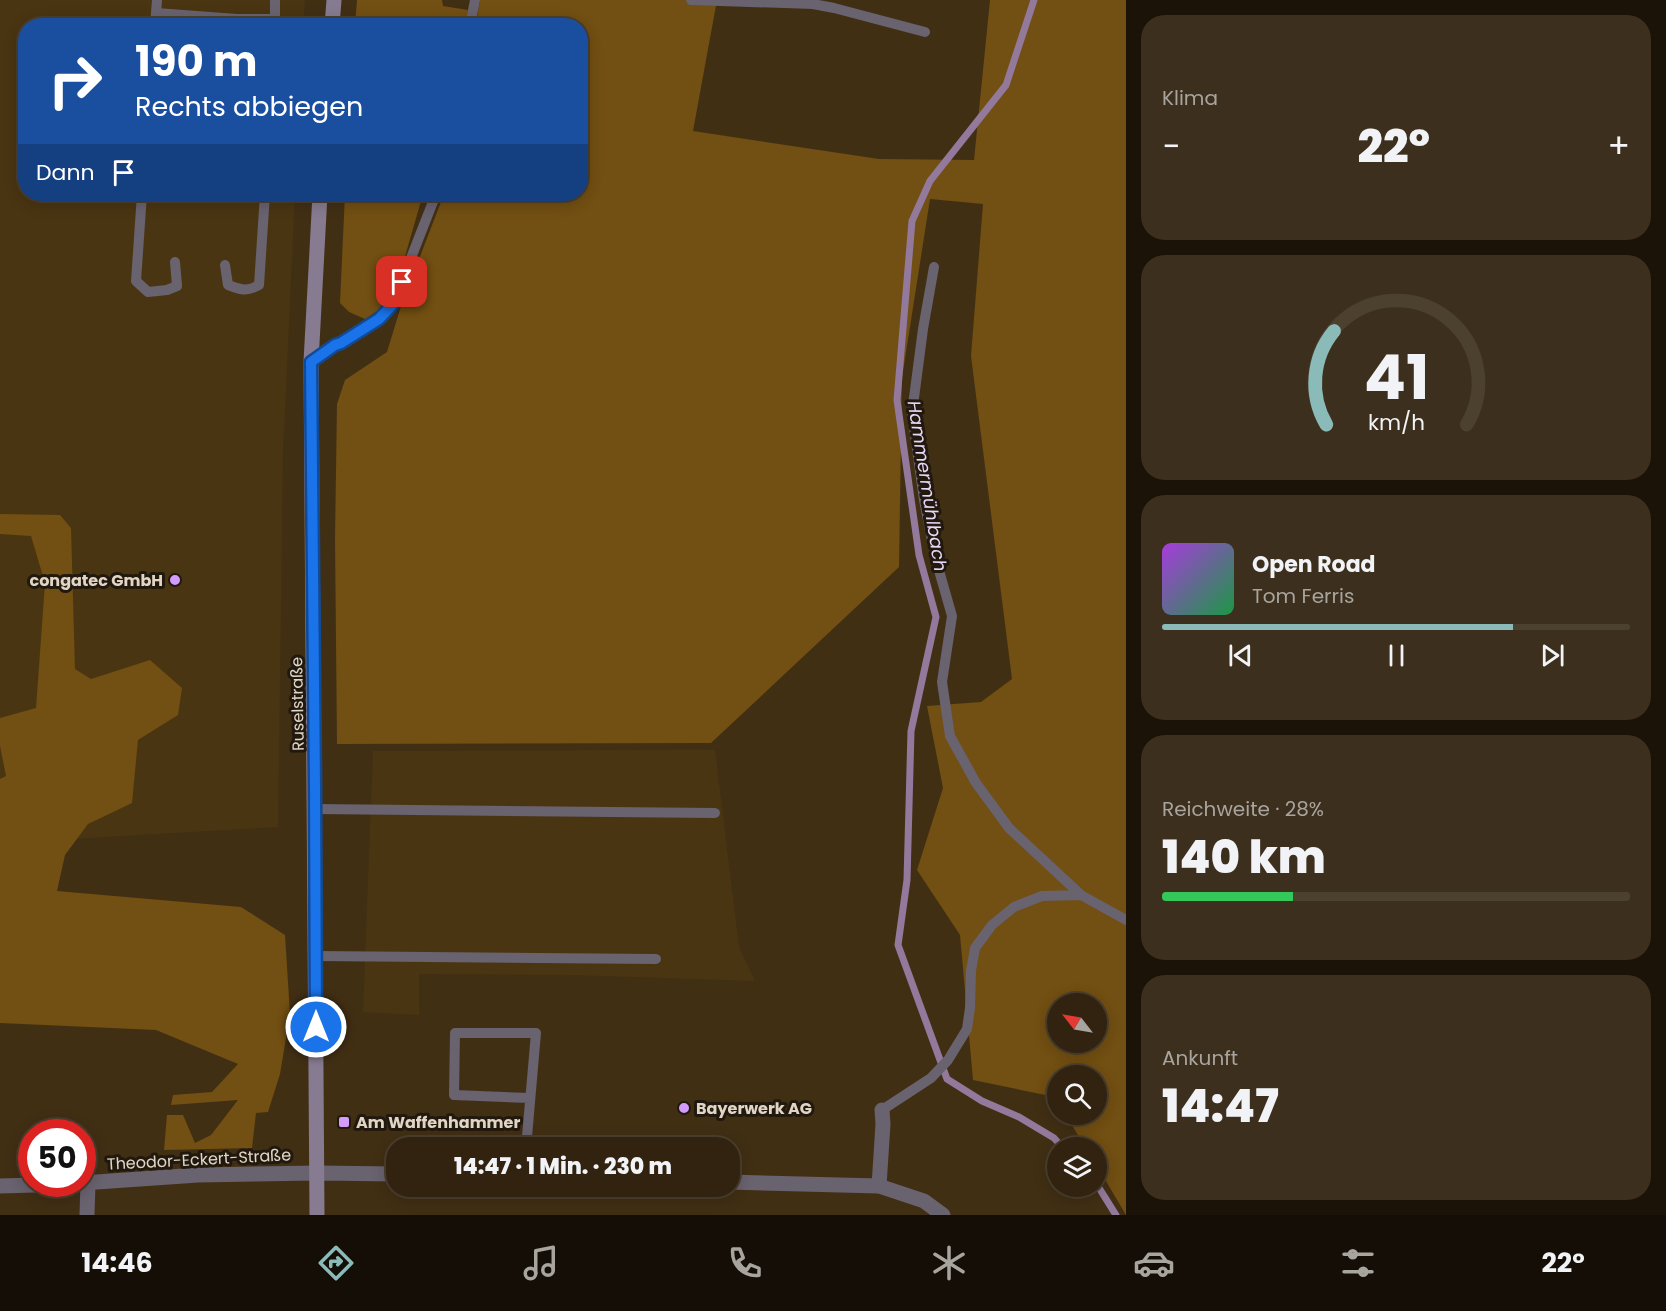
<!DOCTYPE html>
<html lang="de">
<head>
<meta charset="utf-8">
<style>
	:root { --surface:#31230f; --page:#3d2f1d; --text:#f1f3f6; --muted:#a8a49e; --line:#4c402f; --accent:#8bbbb9 }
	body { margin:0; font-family:Poppins,sans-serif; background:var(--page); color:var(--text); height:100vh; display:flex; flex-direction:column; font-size:22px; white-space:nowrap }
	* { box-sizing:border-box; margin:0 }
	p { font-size:20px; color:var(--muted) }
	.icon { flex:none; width:33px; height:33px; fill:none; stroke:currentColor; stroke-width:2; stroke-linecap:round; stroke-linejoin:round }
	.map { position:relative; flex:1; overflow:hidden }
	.side { display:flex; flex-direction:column; gap:15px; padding:15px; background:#1b1308; width:540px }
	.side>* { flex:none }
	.hud { position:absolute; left:18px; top:18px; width:570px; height:183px; border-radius:24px; box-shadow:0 3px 15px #0003,0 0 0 2px var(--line); background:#1a4fa0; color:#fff; overflow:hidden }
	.needle { width:39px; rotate:301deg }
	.buttons { position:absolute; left:1047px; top:993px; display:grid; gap:12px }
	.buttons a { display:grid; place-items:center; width:60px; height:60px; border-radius:50%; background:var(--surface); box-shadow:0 3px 15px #0003,0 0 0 2px var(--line); font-size:30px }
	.speed { position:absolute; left:18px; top:1119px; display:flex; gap:12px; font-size:30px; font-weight:700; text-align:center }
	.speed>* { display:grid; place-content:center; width:78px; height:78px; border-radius:50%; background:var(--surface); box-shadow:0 3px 15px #0003,0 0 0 2px var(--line); line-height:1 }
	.speed .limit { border:9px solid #d22; background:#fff; color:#111 }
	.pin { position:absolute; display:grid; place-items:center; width:51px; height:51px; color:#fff; margin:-26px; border-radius:12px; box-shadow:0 3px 9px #0006 }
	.me { position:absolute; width:66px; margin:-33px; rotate:0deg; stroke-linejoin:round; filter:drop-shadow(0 0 4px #0008) }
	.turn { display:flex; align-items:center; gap:21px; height:126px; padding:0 18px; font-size:27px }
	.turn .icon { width:78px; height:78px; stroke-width:2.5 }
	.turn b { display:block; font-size:42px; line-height:51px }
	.then { display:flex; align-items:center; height:57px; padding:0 18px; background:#0003; gap:12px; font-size:22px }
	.big { font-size:45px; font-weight:800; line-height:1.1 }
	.side .card { flex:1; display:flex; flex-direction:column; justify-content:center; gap:9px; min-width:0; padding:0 21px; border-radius:24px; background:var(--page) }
	.side .dial { align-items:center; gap:0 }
	.dial svg { height:156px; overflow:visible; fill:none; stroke:var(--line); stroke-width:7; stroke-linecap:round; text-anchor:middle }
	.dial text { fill:var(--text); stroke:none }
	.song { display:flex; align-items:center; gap:18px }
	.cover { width:72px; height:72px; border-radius:9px; background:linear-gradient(135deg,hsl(280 70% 55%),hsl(140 70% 35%)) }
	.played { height:6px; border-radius:3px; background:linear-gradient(90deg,var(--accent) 75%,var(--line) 75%) }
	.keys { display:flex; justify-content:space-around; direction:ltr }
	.heat { display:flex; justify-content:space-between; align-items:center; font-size:33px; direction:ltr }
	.charge { height:9px; border-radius:4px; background:linear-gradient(90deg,#34c759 28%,var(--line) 0) }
	.trip { position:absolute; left:386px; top:1137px; width:354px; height:60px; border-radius:24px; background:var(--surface); box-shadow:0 3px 15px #0003,0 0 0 2px var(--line); font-weight:800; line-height:60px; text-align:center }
	.dock { display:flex; height:96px; justify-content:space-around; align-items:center; background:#140e06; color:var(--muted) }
	.dock .icon { width:42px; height:42px }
	.dock .on { color:var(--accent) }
	.dock b { font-size:27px; color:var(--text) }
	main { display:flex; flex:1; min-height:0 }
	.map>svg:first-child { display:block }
	.built { fill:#4a3512 }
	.green { fill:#724f12; fill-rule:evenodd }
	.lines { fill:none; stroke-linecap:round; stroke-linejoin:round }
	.stream { stroke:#93799b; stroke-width:7 }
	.lane { stroke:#69626f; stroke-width:10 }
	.street { stroke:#69626f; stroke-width:15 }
	.secondary { stroke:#867b90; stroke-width:15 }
	.route-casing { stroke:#114b97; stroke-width:15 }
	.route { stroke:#1a73e8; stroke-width:10 }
	.poi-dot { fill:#d39cfc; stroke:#21190e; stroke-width:2 }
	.labels { text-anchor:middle; stroke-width:6; stroke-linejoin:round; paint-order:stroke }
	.poi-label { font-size:16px; font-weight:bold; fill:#e1d5c6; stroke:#21190e; text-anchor:start }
	.street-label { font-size:16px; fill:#e1d5c6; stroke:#21190e }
	.water-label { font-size:18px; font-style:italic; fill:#e8d7f8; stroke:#21190e }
</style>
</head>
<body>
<main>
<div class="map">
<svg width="1126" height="1215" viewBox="0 0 1126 1215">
	<rect width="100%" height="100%" fill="#412f14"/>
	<g class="built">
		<polygon points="0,0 305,0 303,25 26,26 26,194 295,194 283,451 278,827 0,843"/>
		<polygon points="715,750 739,947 755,981 574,975 419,974 419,1015 363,1012 373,751"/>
	</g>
	<g class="green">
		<polygon points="357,0 442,0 443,6 468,10 465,25 355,26"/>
		<path d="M 480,0 L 717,0 L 693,131 L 879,159 L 974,160 L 990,0 L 1126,0 L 1126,1215 L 1097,1166 L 1096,1148 L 1085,1147 L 1066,1115 L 1096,1114 L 1096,1076 L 1058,1076 L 1057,1101 L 1055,1097 L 973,1080 L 960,935 L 917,870 L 943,788 L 927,706 L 981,702 L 1012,679 L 971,356 L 983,204 L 930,199 L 902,378 L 899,567 L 711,743 L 337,744 L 335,539 L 337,404 L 345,380 L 387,352 L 401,306 L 444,194 L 580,194 L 580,26 L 476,25 ZM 1058,1004 L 1096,1004 L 1096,1042 L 1058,1042 Z"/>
		<polygon points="345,194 423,194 402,267 386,305 365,319 349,312 340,303"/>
		<polygon points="0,514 60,515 71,528 75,669 91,679 150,660 182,688 178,715 138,740 132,803 88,824 65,855 57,891 241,907 285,935 290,1014 280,1074 268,1112 256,1113 252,1148 164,1150 167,1115 183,1115 195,1143 211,1135 238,1100 171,1105 173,1095 212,1092 238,1064 156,1030 0,1023 0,779 6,776 0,746 0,718 36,708 45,583 31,536 0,534"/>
	</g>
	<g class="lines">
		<g class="stream">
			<polyline points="1034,0 1006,85 930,181 912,221 897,400 919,555 936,617 911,731 907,880 898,945 947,1079 982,1101 1019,1117 1054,1138 1063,1148"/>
			<polyline points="1096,1183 1116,1215"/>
		</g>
		<g class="lane">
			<polyline points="691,0 813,4 834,8 925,32"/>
			<polyline points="156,13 237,19 274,19"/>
			<polyline points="275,25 275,0"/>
			<polyline points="155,26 157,0"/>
			<polyline points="470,26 475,0"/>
			<polyline points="142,194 136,281 148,292 167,290 177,286 175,262"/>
			<path d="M 225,265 L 228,285 C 241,290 247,292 259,285 L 265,194"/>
			<polyline points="934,267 923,329 912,413 924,500 936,560 952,616 942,682 950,736 976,783 1009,828 1081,895"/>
			<polyline points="311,362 335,345 341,343 379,319 393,304 436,194"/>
			<polyline points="316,809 715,813"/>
			<polyline points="316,956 656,959"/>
			<polyline points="882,1110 931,1078 948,1060 967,1029 970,1008 971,971 975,948 992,925 1014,907 1042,896 1081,895 1126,920"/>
			<polyline points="526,1148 536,1033 455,1033 454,1095 530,1098"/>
		</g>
		<g class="street">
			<polyline points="729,1182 879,1186 924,1201 943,1215"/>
			<polyline points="82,1183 198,1175 318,1173 396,1174"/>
			<polyline points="0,1186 69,1184"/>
			<polyline points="879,1186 883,1124 882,1110"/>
			<polyline points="87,1215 88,1183"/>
		</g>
		<g class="secondary">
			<polyline points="332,26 334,0"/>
			<polyline points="317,1215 311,362 320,194"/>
		</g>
	</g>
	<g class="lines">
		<g class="route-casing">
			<polyline id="route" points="316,1027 315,786 311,362 335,345 341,343 379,319 393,304 402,282"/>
		</g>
		<use href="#route" class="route"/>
	</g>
	<g class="poi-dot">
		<circle cx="175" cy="580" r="6"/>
		<circle cx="684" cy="1108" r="6"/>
		<rect x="338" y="1116" width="12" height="12" rx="3"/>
	</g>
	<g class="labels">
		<g class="poi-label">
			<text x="163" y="586" text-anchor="end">congatec GmbH</text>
			<text x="696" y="1114">Bayerwerk AG</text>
			<text x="356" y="1128">Am Waffenhammer</text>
		</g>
		<g class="street-label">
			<text transform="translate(297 704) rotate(-91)" y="6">Ruselstraße</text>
			<text transform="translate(199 1159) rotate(-3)" y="6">Theodor-Eckert-Straße</text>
		</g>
		<g class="water-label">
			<text transform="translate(927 486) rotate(81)" y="6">Hammermühlbach</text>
		</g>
	</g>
</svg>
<div class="buttons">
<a><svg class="needle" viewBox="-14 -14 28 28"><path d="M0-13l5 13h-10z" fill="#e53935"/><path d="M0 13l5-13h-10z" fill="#a8a49e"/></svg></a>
<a><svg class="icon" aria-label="search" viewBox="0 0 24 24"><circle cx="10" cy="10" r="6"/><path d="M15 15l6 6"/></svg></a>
<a><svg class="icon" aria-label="layers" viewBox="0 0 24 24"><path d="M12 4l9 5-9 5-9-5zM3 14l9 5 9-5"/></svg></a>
</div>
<div class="speed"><div class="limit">50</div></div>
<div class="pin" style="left:402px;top:282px;background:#d93025"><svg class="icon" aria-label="arrive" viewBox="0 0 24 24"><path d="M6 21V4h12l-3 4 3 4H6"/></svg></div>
<svg class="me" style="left:316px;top:1027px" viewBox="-20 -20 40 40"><circle r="17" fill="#1a73e8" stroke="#fff" stroke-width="3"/><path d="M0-11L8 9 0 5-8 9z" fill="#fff"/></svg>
<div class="trip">14:47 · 1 Min. · 230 m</div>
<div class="hud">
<div class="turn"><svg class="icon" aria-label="right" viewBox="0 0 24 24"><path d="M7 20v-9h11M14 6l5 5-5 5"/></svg><div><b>190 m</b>Rechts abbiegen</div></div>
<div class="then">Dann<svg class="icon" aria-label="arrive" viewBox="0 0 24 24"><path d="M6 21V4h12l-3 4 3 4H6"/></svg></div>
</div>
</div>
<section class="side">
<div class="card"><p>Klima</p>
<div class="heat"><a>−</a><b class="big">22°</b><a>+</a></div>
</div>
<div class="card dial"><svg viewBox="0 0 100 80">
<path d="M14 69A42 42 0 1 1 86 69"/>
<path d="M14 69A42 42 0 0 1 18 21" stroke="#8bbbb9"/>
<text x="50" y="56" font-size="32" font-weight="700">41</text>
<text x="50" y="72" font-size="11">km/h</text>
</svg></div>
<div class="card">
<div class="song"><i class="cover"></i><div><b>Open Road</b><p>Tom Ferris</p></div></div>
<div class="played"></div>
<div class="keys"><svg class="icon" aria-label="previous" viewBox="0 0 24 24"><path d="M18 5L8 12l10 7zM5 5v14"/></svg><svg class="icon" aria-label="pause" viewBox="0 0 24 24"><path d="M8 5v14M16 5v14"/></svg><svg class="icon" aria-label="next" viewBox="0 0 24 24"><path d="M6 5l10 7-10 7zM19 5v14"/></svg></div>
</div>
<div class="card"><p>Reichweite · 28%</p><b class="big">140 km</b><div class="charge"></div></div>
<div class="card"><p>Ankunft</p><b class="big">14:47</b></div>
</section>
</main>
<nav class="dock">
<b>14:46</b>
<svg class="icon on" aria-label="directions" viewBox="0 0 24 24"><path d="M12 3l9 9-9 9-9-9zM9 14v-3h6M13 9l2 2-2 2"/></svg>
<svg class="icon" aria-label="music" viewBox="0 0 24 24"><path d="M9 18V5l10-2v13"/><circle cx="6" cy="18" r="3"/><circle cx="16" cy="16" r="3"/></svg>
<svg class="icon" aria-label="phone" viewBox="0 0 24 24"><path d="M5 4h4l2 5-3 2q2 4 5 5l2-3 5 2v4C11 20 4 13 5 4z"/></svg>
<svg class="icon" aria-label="climate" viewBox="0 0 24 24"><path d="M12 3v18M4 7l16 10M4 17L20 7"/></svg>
<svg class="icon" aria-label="car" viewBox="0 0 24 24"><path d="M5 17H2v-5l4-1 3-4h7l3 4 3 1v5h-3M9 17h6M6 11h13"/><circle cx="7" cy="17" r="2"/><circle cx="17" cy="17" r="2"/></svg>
<svg class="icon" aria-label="filters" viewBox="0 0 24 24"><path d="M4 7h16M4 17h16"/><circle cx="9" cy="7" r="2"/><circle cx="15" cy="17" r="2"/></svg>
<b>22°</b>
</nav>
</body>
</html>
